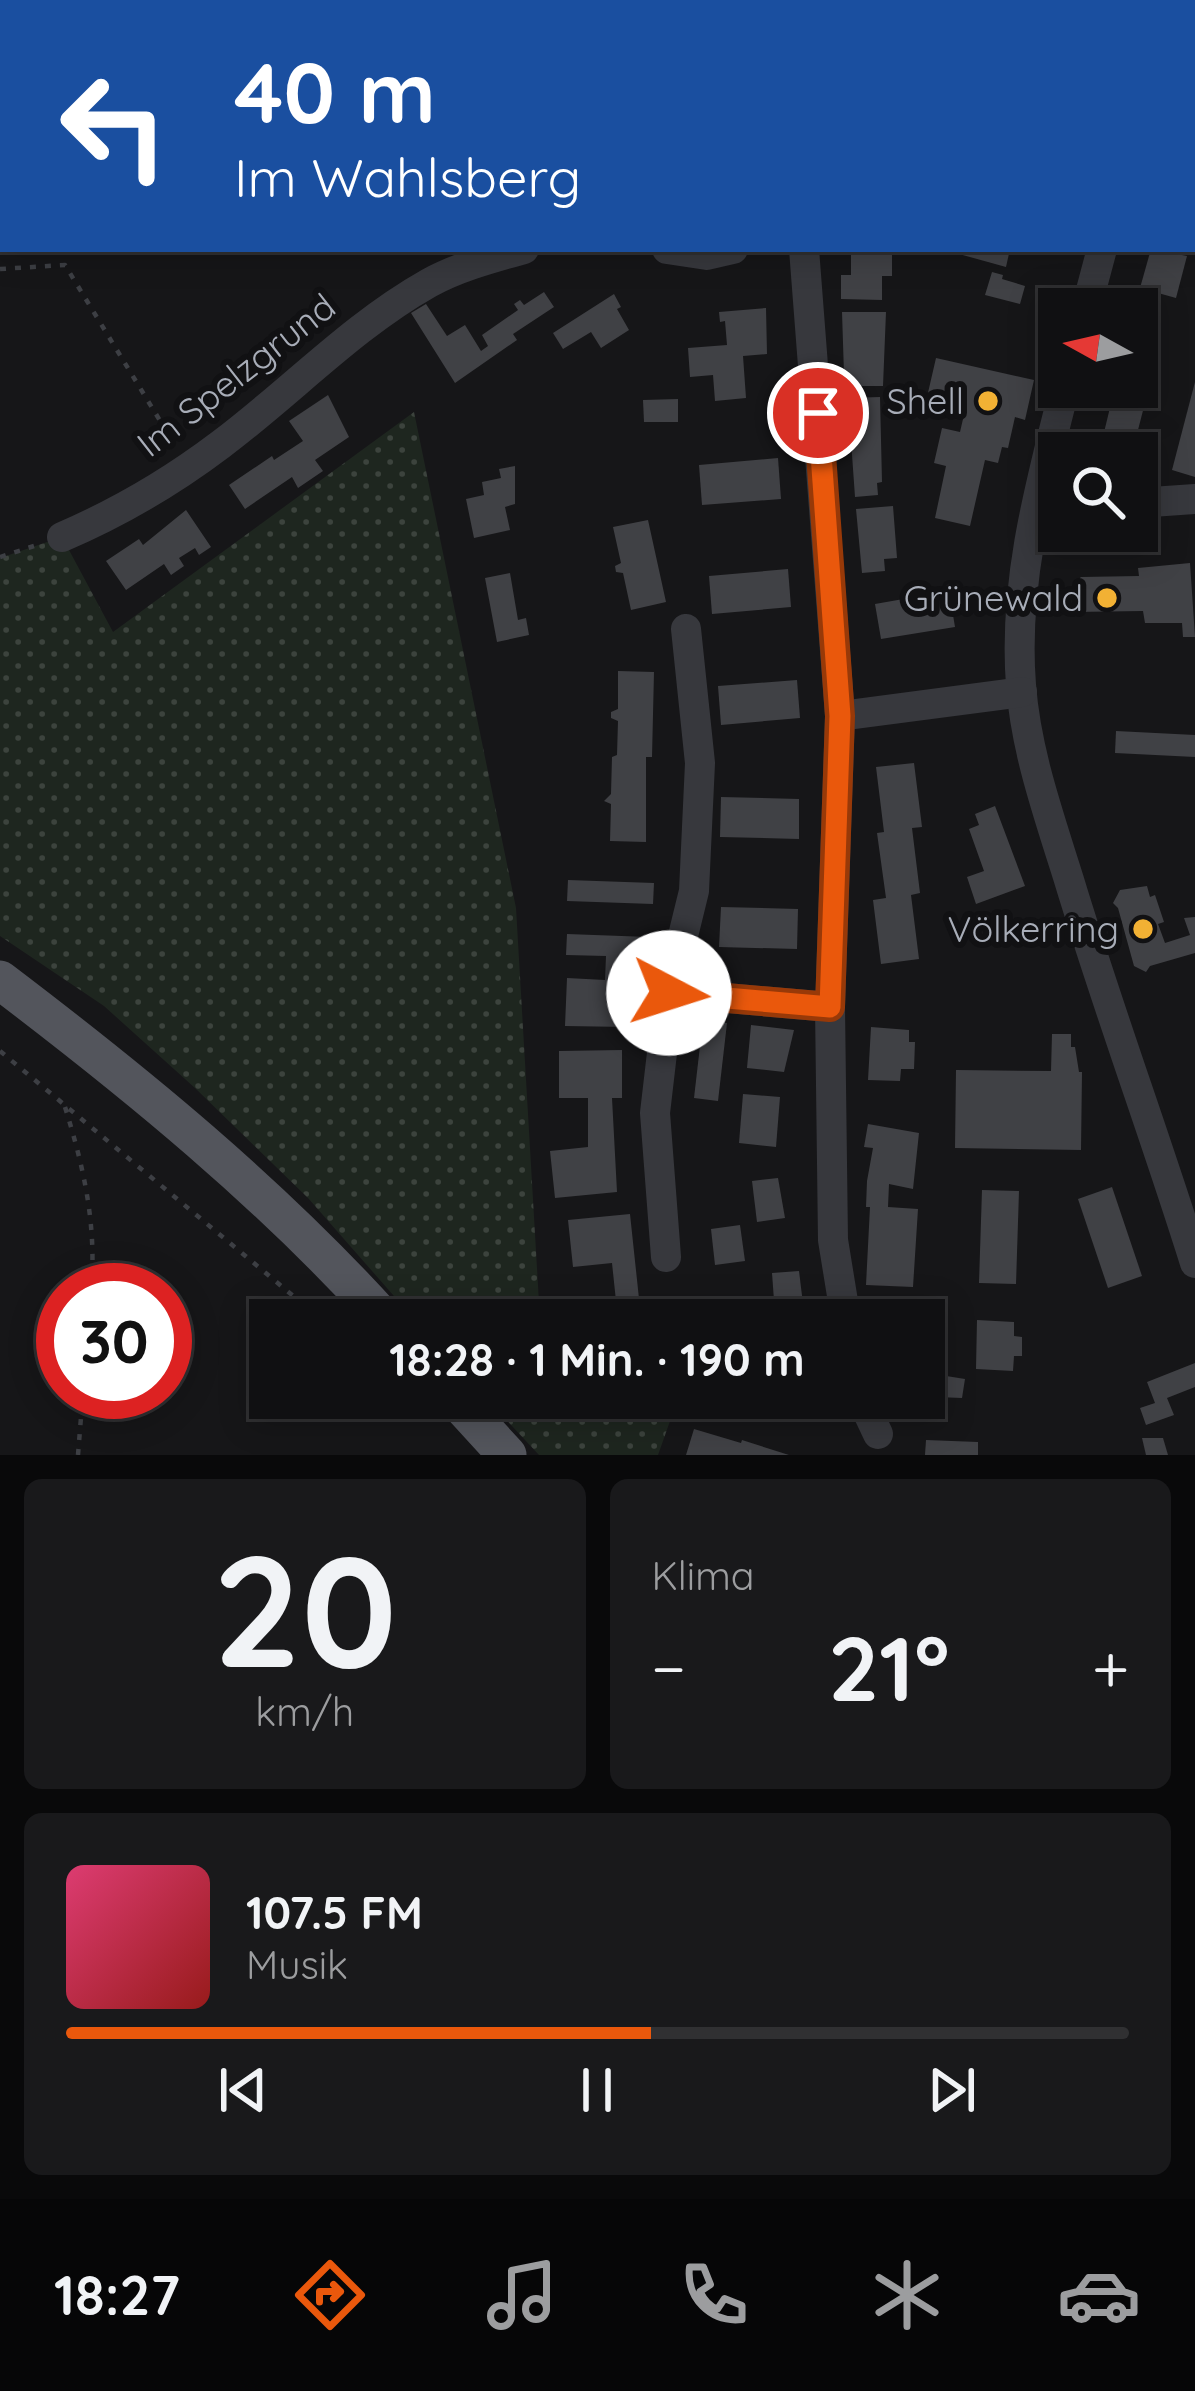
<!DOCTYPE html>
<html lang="de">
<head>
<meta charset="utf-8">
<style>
	:root { --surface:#101012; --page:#19191b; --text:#f1f3f6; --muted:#9c9d9f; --line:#303032; --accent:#ea580c }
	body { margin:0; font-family:Quicksand,sans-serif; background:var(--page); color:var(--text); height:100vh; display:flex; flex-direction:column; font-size:45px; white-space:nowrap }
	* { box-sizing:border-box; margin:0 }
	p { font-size:39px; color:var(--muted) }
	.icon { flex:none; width:66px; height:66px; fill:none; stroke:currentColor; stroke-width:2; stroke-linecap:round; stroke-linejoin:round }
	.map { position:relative; height:1455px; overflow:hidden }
	.details { display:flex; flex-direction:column; gap:24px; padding:24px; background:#09090a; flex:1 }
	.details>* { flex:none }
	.top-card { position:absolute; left:0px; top:0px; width:1197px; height:252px; box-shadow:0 6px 30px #0003,0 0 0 3px var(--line); background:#1a4fa0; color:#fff; overflow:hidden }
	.needle { width:78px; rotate:278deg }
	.fabs { position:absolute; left:1038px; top:288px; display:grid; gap:24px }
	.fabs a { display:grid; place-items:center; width:120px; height:120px; border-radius:0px; background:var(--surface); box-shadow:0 6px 30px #0003,0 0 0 3px var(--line); font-size:60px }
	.speed { position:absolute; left:36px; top:1263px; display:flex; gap:24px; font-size:60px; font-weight:700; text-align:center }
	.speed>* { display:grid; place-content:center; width:156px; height:156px; border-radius:50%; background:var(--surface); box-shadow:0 6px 30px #0003,0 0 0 3px var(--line); line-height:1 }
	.speed .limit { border:18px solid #d22; background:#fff; color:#111 }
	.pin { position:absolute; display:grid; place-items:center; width:102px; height:102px; color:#fff; margin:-51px; border:6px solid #fff; border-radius:50%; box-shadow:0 3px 12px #0007 }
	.me { position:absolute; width:132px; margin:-66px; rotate:95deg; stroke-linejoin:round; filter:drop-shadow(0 0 9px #0008) }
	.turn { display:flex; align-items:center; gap:42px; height:252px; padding:0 36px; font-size:54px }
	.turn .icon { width:156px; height:156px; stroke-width:2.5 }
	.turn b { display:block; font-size:84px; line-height:102px }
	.big { font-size:90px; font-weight:700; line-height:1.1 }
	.details .card { flex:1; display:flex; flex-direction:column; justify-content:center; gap:18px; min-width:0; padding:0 42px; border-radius:18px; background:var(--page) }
	.details .dial { align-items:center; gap:0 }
	.dial b { font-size:156px; line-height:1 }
	.song { display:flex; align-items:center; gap:36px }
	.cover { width:144px; height:144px; border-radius:18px; background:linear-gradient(135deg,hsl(340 70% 55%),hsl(0 70% 35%)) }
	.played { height:12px; border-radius:6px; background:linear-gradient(90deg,var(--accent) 55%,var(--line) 55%) }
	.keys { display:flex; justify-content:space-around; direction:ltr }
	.heat { display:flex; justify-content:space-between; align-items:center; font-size:66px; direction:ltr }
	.details .tiles { flex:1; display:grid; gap:24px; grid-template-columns:1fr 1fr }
	.card:last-child { grid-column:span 2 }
	.trip { position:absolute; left:249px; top:1299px; width:696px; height:120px; border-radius:0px; background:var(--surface); box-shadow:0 6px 30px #0003,0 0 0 3px var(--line); font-weight:700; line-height:120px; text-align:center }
	.tabs { display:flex; height:192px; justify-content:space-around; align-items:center; background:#060607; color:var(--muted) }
	.tabs .icon { width:84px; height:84px }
	.tabs .on { color:var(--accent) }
	.tabs b { font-size:54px; color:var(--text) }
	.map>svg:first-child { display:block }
	.grass { fill:url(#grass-dots) }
	.building { fill:#404145 }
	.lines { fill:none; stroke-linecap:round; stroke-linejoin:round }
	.path { stroke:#3d3f44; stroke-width:4.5; stroke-dasharray:6 9; stroke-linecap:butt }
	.minor { stroke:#37383d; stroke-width:30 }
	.major { stroke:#53555c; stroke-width:39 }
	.route-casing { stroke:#983908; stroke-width:30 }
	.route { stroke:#ea580c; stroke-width:21 }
	.poi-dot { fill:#f2b134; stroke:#111113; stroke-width:4.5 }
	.labels { text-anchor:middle; stroke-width:12; stroke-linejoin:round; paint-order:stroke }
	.street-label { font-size:36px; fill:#a8adb8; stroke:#111113 }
	.poi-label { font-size:36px; fill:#a8adb8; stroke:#111113; text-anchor:end }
</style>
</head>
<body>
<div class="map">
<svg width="1195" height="1455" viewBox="0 0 1195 1455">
	<defs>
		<pattern id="grass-dots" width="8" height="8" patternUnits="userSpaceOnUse" patternTransform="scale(3)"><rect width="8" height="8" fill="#1e261f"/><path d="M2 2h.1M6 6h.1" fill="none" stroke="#3c433d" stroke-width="1.8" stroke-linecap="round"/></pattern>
	</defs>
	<rect width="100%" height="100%" fill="#161618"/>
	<g class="grass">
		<polygon points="414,412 516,908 540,1320 415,1320 308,1198 195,1088 104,1006 0,936 0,558 62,537 113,632"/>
		<polygon points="486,1398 608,1398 611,1405 670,1421 658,1455 539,1455"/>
	</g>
	<g class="building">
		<polygon points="941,249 1010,249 1006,267"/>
		<polygon points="1151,249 1187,256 1176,298 1140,288"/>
		<polygon points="851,250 892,250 892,276 882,276 882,300 841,299 841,275 851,275"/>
		<polygon points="992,272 1003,275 1002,279 1025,286 1020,304 985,295"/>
		<polygon points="544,292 554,307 513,334 517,340 455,383 411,313 426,304 447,336 465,325 481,351 488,346 482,335 518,310 514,304 520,300 524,305"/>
		<polygon points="614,294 621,307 617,309 629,330 601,348 591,332 563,349 553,333"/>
		<polygon points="766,308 767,354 743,356 746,398 715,401 713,375 690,377 688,348 727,345 725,321 720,322 719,312"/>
		<polygon points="842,312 886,312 883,386 848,386 848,374 844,374"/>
		<polygon points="1137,343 1159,349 1132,453 1099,453 1115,387 1137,387"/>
		<polygon points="936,358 1034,380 1025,420 1015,417 1008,448 1002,447 998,463 985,460 970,526 935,518 946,466 934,463 942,428 960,432 966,406 927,397"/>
		<polygon points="1195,382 1195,477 1172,470"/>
		<polygon points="328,395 349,437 315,460 323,471 298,488 292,477 245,509 229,485 272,456 274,460 303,441 289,421"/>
		<polygon points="880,397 882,482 877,483 878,495 855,497 848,398"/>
		<polygon points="678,399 678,422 644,422 643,400"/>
		<polygon points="778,458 781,499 702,505 699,465"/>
		<polygon points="515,466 515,504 505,507 510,530 474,538 466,499 484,495 482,482 501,478 499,469"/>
		<polygon points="893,506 897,558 884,559 885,571 862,573 856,509"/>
		<polygon points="186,510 211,547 199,555 195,548 179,558 184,566 171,575 164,564 126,590 106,561 139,539 143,545"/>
		<polygon points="648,520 666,602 631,610 623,573 616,572 615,566 621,563 613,527"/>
		<polygon points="1190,563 1195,637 1183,637 1182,623 1145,623 1143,611 1073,612 1073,585 1081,577 1139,576 1138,568"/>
		<polygon points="788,569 791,607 712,614 709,576"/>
		<polygon points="510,573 518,620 526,618 529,635 497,642 485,578"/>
		<polygon points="949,591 955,627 881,639 875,604"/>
		<polygon points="618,671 654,672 652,757 646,757 646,842 610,841 611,804 604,801 611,794 612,757 617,755 618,721 611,718 611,712 618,709"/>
		<polygon points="797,680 800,718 721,725 718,686"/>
		<polygon points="1116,731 1195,735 1195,757 1115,753"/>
		<polygon points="914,763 922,827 912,828 920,893 911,895 919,959 881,964 873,900 886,898 877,833 884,832 876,767"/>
		<polygon points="721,797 799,799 799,839 720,837"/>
		<polygon points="995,806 1025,886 976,904 967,877 984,871 969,829 979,825 975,814"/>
		<polygon points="568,880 654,883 653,904 567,901"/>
		<polygon points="1147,886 1150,897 1155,895 1164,922 1158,924 1165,943 1190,935 1184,918 1195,917 1195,953 1150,966 1146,972 1134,966 1118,908 1113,903 1120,890"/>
		<polygon points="721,907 798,909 797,949 719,947"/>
		<polygon points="567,934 649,937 649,957 630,957 628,1027 565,1026 567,978 605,980 606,956 566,955"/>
		<polygon points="703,1020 727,1023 718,1101 694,1098"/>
		<polygon points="751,1025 794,1030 784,1072 747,1068"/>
		<polygon points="871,1027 909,1030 909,1042 915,1042 914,1069 901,1069 900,1081 868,1080"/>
		<polygon points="1052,1034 1071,1034 1071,1047 1075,1047 1079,1072 1082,1072 1081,1150 955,1148 956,1070 1051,1071"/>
		<polygon points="622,1050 622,1098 612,1098 617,1192 555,1198 550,1151 588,1147 588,1098 559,1098 559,1051"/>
		<polygon points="743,1094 780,1097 776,1147 739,1143"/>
		<polygon points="868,1124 919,1133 913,1189 889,1184 888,1207 918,1209 913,1287 866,1285 870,1207 866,1207 867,1181 873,1148 864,1147"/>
		<polygon points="778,1178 785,1218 757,1222 752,1181"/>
		<polygon points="1112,1187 1142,1276 1108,1288 1078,1199"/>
		<polygon points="982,1190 1019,1191 1016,1284 979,1283"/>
		<polygon points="630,1214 640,1308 691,1302 693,1320 618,1320 612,1263 573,1267 568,1220"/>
		<polygon points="740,1225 745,1261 715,1265 711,1229"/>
		<polygon points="799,1271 804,1312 775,1314 772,1273"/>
		<polygon points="977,1320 1014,1322 1014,1336 1022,1337 1022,1356 1014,1356 1013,1371 976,1369"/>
		<polygon points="1195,1363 1195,1387 1167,1398 1174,1415 1146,1425 1140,1408 1155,1403 1147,1382"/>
		<polygon points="940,1375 965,1379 962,1398 937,1397"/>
		<polygon points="781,1398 814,1398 815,1414 783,1417"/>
		<polygon points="694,1429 741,1443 742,1440 789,1455 686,1455"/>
		<polygon points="1142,1438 1163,1438 1168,1455 1146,1455"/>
		<polygon points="926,1440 978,1442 978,1455 925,1455"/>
	</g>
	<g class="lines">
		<g class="path">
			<polyline points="0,269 65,265 173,442"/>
			<polyline points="0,557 34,546"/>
			<polyline points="0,1051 322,1320"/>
			<path d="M 65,1107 C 84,1168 97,1226 91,1290"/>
			<polyline points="407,1398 425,1414"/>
			<polyline points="78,1455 83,1392"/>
		</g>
		<g class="minor">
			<polyline points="474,0 475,3"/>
			<polyline points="656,0 656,3"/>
			<polyline points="867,0 867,3"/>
			<polyline points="1166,3 1167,0"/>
			<polyline points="667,249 707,255 733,249"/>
			<polyline points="804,249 840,716 830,1007 833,1240 846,1320"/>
			<polyline points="1086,309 1102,249"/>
			<path d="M 1065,387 C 1040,485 1013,583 1021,685 C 1026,752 1049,816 1069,880 C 1108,1009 1155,1135 1195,1263"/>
			<polyline points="1137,503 1195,499"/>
			<path d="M 62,537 C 118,513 171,482 220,445 C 291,392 351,327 429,283 C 458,267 492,258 524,249"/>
			<polyline points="840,716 1022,692"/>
			<polyline points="669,993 830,1007"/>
			<polyline points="666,1257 655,1113 669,993 694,891 700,763 686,629"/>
			<polyline points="861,1398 878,1434"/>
		</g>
		<g class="major">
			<path d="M 0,980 C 137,1084 269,1192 385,1320"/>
			<polyline points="455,1398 507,1455"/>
		</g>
	</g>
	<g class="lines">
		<g class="route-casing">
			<polyline id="route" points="669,993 830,1007 840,716 818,413"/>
		</g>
		<use href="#route" class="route"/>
	</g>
	<g class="poi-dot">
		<circle cx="988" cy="401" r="12"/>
		<circle cx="1107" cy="598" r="12"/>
		<circle cx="1143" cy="929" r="12"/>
	</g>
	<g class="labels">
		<g class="street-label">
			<text transform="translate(236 375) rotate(-38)" y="13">Im Spelzgrund</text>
		</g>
		<g class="poi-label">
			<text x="964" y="414">Shell</text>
			<text x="1083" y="611">Grünewald</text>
			<text x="1119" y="942">Völkerring</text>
		</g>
	</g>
</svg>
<div class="fabs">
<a><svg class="needle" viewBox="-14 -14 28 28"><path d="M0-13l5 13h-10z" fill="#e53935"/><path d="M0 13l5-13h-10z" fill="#9c9d9f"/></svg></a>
<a><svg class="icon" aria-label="search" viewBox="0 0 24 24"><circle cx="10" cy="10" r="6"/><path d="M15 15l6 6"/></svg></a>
</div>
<div class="speed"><div class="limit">30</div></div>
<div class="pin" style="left:818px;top:413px;background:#d93025"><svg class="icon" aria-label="arrive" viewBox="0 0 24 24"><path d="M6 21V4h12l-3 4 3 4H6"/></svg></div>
<svg class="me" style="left:669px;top:993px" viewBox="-20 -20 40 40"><circle r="19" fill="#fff"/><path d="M0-13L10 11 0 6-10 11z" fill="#ea580c"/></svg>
<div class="trip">18:28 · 1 Min. · 190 m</div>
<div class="top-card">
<div class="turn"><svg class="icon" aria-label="left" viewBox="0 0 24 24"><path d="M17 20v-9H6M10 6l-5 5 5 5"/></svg><div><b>40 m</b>Im Wahlsberg</div></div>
</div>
</div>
<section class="details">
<div class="tiles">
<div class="card dial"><b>20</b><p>km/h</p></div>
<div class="card"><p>Klima</p>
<div class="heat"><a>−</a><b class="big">21°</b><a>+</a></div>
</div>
<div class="card">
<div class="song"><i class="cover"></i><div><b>107.5 FM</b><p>Musik</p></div></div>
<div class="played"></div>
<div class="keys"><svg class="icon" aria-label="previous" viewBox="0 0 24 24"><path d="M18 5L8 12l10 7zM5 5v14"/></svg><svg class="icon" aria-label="pause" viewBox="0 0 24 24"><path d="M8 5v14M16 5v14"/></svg><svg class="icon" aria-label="next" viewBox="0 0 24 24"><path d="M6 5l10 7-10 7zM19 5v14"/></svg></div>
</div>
</div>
</section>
<nav class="tabs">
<b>18:27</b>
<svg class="icon on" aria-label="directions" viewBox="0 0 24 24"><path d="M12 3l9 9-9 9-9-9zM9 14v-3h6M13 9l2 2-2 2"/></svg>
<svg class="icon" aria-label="music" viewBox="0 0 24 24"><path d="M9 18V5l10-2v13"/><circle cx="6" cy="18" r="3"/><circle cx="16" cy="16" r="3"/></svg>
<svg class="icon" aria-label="phone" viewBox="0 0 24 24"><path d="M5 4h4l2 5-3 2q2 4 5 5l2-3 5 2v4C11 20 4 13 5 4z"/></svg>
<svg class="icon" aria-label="climate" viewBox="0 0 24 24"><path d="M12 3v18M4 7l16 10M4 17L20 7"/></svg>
<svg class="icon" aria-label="car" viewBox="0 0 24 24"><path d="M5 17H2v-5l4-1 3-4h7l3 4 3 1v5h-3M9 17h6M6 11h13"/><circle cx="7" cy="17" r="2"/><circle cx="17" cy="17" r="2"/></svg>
</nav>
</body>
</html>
